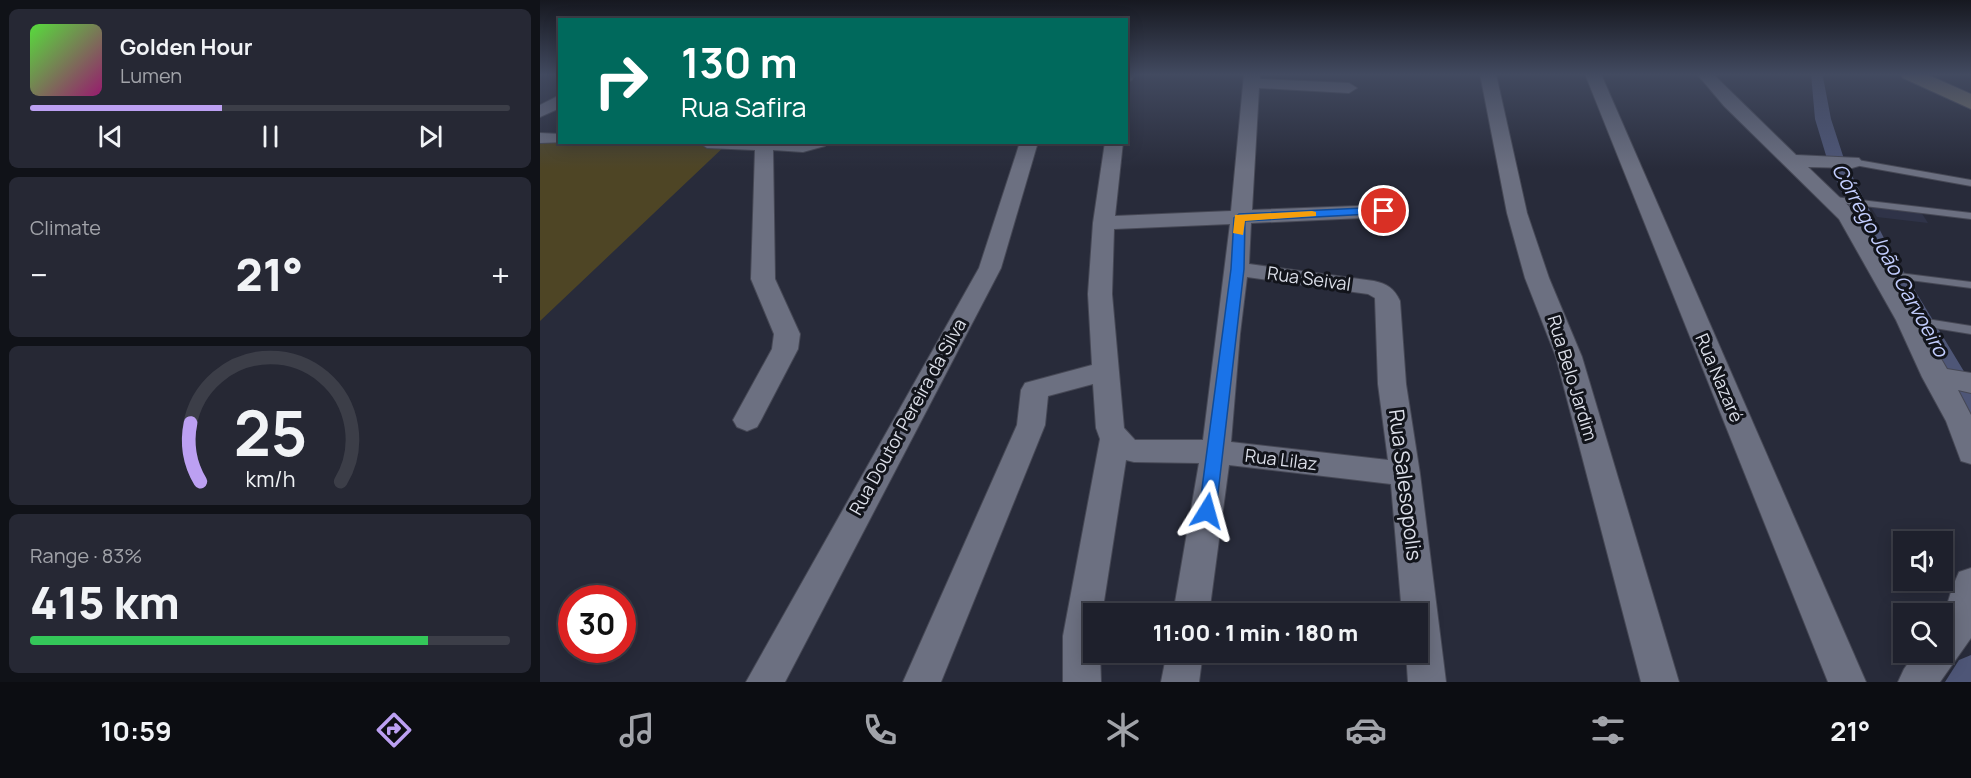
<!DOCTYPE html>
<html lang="en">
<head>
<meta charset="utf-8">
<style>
	:root { --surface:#1e202c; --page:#262834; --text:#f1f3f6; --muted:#a1a3a9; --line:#3c3e48; --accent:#bca0f2 }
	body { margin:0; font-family:Manrope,sans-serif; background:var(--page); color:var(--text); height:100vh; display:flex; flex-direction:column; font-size:22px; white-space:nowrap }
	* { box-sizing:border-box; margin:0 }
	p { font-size:20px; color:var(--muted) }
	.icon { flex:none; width:33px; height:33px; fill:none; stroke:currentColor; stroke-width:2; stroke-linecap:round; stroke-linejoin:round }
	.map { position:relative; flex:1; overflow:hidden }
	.sheet { display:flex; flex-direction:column; gap:9px; padding:9px; background:#101218; width:540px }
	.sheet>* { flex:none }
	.banner { position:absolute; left:18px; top:18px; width:570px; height:126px; border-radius:0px; box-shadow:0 3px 15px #0003,0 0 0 2px var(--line); background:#00695c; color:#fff; overflow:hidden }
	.tools { position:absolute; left:1353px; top:531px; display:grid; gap:12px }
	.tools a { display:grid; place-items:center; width:60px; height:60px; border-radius:0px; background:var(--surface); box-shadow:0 3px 15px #0003,0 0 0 2px var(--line); font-size:30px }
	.speed { position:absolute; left:18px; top:585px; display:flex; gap:12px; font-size:30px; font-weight:700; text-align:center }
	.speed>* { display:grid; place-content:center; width:78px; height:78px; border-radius:50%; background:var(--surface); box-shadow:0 3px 15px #0003,0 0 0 2px var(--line); line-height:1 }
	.speed .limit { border:9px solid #d22; background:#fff; color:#111 }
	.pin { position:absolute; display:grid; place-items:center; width:51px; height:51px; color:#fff; margin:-26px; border:3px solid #fff; border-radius:50%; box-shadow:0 2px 6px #0007 }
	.me { position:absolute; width:66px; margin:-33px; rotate:8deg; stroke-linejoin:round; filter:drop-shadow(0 0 4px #0008) }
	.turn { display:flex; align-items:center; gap:21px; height:126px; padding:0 24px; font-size:27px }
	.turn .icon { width:78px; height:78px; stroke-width:2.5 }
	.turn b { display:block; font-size:42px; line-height:51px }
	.big { font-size:45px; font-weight:800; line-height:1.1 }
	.sheet .widget { flex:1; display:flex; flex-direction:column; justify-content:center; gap:9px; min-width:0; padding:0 21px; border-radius:9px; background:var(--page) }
	.sheet .dial { align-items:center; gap:0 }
	.dial svg { height:156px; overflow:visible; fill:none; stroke:var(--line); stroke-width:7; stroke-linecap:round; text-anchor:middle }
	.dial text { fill:var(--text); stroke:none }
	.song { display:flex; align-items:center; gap:18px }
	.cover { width:72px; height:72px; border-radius:9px; background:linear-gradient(135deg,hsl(110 70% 55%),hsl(320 70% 35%)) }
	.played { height:6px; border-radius:3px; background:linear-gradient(90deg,var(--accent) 40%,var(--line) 40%) }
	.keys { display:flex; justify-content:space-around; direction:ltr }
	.heat { display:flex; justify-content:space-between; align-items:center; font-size:33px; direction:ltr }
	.charge { height:9px; border-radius:4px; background:linear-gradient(90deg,#34c759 83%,var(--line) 0) }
	.trip { position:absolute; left:543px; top:603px; width:345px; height:60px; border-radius:0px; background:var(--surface); box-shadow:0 3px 15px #0003,0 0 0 2px var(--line); font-weight:800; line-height:60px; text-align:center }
	.dock { display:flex; height:96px; justify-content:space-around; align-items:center; background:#0c0d12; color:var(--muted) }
	.dock .icon { width:42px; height:42px }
	.dock .current { color:var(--accent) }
	.dock b { font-size:27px; color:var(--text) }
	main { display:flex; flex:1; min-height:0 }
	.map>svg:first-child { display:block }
	.built { fill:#2f3348 }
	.green { fill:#4e4525 }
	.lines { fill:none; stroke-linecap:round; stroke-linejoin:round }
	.canal { fill:#4e5677; fill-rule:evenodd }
	.lane-casing { stroke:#464855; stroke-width:2 }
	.street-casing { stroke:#464855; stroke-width:2 }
	.secondary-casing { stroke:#464855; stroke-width:2 }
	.lane { fill:#6c7081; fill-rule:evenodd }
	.street { fill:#6c7081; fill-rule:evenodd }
	.secondary { fill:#7b776a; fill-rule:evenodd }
	.route { fill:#1a73e8; stroke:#114b97; stroke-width:1.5 }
	.slow { fill:#f59e0b }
	.labels { text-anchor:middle; stroke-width:6; stroke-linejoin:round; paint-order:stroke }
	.street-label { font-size:18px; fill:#dbdee8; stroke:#12141b }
	.water-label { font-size:20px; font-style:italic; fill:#c3ceff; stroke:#12141b }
	.near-street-label { font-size:21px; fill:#dbdee8; stroke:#12141b }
</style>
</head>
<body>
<main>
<section class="sheet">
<div class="widget">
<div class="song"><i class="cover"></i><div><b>Golden Hour</b><p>Lumen</p></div></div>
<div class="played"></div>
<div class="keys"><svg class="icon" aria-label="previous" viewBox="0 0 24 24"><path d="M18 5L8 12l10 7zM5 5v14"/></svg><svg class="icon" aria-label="pause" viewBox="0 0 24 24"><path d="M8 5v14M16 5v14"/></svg><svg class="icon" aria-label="next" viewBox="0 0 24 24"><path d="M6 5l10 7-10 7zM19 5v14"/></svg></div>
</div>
<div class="widget"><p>Climate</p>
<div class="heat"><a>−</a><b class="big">21°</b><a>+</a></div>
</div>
<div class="widget dial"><svg viewBox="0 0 100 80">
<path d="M14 69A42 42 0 1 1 86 69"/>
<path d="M14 69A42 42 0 0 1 9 39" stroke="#bca0f2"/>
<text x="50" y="56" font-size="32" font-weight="700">25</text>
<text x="50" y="72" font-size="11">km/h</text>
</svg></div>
<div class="widget"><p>Range · 83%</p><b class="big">415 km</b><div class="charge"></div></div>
</section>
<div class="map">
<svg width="1431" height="682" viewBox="0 0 1431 682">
	<rect width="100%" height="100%" fill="#282b3a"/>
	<polygon class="built" points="1329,204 1379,209 1388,223 1337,217"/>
	<polygon class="green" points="0,138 19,139 20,142 188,143 0,321"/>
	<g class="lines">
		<g class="canal">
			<polygon points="1271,74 1286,74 1283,77 1291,119 1305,162 1348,246 1431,383 1431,415 1422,412 1307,204 1288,162 1275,119"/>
			<polygon points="1431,655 1431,682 1405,682 1419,660"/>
		</g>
		<g class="lane-casing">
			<g id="lane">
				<polygon points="1312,159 1431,180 1431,186 1309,164 1309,160"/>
				<polygon points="1295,197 1431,213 1431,219 1292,202 1290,200"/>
				<polygon points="1343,271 1431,282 1431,288 1339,276 1338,274 1339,272"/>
				<polygon points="1368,316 1431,326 1431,334 1364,323 1362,320"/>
			</g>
		</g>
		<g class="street-casing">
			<g id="street">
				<polygon points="586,74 595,74 592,80 586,82"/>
				<path d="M 704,74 L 720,74 L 720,79 L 809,83 L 817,88 L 809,93 L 719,88 L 712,210 L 844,205 L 851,207 L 854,211 L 851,215 L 844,217 L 711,223 L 709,264 L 834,281 C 847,284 854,288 860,301 L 866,384 L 880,474 L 906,682 L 868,682 L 866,652 L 878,652 L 878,614 L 862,614 L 851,484 L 689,465 L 669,614 L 633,614 L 659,463 L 594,462 L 586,460 L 562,614 L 554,614 L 554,652 L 560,652 L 561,682 L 523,682 L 523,636 L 560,439 L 556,428 L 553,384 L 508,396 L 505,425 L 401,682 L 363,682 L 477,425 L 481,390 L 485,383 L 552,365 L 548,294 L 553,223 L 565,142 L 583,142 L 575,216 L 691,211 ZM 690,224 L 663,440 L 595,440 L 584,428 L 572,294 L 574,229 ZM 707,277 L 828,294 L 835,298 L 838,384 L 848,460 L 691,442 L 700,334 Z"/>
				<polygon points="940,74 956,74 987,213 1009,278 1042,357 1139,682 1101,682 1016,357 985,278 967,213"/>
				<polygon points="1045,74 1061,74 1326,682 1288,682"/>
				<polygon points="1157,74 1173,74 1256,155 1319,158 1322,162 1319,166 1312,168 1268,167 1319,216 1407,369 1431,373 1431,393 1418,390 1431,415 1431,464 1421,461 1406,421 1382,377 1356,320 1299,219 1184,106"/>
				<polygon points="20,95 20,108 0,117 0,105"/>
				<polygon points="0,133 20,134 20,142 27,142 0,143"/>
				<polygon points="158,142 288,142 285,146 263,152 233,150 235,279 260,334 258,349 221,420 217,427 207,431 197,427 193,420 232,349 234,334 211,279 215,150 167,148"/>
				<polygon points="480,142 498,142 461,268 245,682 206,682 439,268"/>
				<path d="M 1431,568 L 1431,638 L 1400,682 L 1358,682 L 1364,669 L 1376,652 L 1402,652 C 1402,623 1406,600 1419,572 Z"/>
				<polygon points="627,652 663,652 659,682 621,682"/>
			</g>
		</g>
		<g class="secondary-casing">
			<polygon id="secondary" points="1360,74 1386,74 1431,94 1431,109 1363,78"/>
		</g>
		<use href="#lane" class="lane"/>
		<use href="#street" class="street"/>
		<use href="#secondary" class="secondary"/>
	</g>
	<linearGradient id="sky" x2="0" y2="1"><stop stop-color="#161820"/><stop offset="0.44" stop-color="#424a60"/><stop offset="1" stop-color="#424a60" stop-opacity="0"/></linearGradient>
	<rect width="1431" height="169" fill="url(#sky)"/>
	<polygon class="route" points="844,207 848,208 848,213 705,221 704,269 676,511 673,516 661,516 659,511 691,269 694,218 699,214"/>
	<polygon class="slow" points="772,211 776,212 776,216 705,221 703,235 693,233 695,215"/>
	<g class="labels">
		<g class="street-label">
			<text transform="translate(769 279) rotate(8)" y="6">Rua Seival</text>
			<text transform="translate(1032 378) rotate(73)" y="6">Rua Belo Jardim</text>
			<text transform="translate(1179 378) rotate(67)" y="6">Rua Nazaré</text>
			<text transform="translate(368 417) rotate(-61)" y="6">Rua Doutor Pereira da Silva</text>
			<text transform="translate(741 460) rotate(7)" y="6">Rua Lilaz</text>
		</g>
		<g class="water-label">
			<text transform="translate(1350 260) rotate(61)" y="7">Córrego João Carvoeiro</text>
		</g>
		<g class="near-street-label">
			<text transform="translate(865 485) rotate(83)" y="7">Rua Salesopolis</text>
		</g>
	</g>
</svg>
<div class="tools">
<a><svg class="icon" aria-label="sound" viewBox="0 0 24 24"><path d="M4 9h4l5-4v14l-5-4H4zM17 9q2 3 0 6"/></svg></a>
<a><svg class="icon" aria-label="search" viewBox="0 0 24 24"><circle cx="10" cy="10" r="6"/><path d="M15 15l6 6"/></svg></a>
</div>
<div class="speed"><div class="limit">30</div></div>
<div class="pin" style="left:844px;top:211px;background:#d93025"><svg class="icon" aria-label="arrive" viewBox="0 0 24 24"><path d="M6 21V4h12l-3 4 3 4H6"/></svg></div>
<svg class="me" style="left:667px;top:511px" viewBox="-20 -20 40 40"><path d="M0-17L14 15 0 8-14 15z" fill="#1a73e8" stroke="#fff" stroke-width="4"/></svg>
<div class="trip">11:00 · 1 min · 180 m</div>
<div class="banner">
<div class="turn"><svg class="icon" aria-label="right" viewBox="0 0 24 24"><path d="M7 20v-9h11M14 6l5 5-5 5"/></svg><div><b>130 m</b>Rua Safira</div></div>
</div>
</div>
</main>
<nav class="dock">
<b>10:59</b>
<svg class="icon current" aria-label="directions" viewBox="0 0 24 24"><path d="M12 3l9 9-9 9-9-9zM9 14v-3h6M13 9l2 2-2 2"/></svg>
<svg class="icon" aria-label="music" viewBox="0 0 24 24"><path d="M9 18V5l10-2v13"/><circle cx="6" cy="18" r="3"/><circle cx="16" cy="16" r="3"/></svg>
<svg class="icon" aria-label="phone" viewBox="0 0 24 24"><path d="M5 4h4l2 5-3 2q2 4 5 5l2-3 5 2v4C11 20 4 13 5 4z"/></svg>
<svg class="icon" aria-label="climate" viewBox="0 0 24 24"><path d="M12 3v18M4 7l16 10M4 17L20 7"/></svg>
<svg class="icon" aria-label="car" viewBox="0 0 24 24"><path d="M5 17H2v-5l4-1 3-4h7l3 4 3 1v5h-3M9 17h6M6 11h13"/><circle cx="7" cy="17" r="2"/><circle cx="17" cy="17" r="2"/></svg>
<svg class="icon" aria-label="filters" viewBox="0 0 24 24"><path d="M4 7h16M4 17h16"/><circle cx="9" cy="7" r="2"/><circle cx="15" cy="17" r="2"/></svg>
<b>21°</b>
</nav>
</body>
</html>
